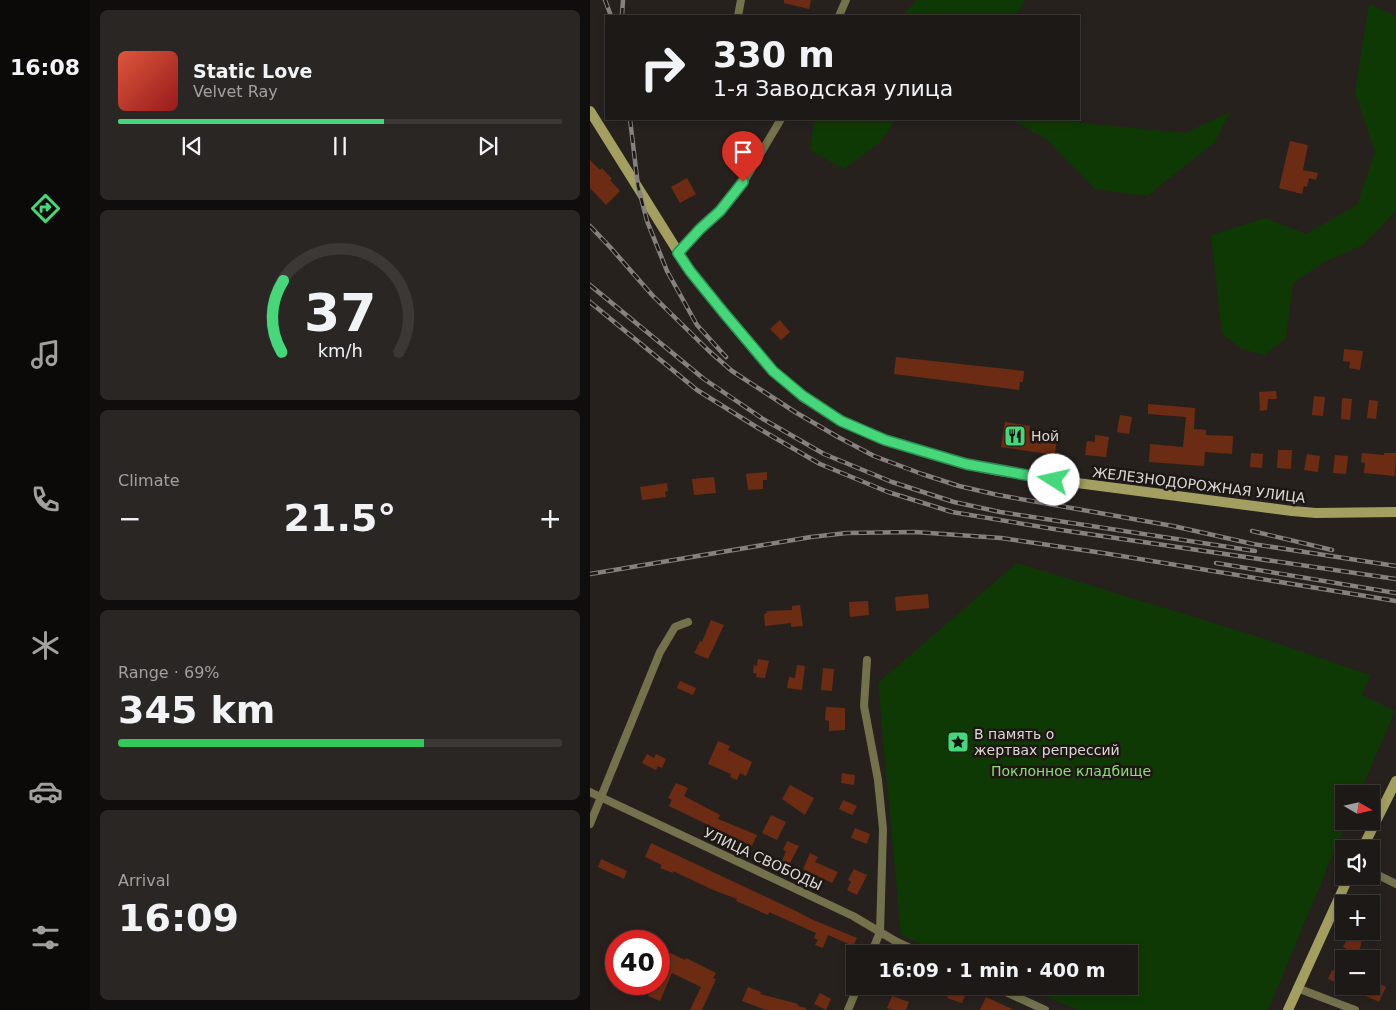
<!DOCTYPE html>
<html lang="en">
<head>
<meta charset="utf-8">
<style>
	:root { --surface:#1d1916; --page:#2a2623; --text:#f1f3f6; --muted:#a0a0a1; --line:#3b3835; --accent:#45d77a }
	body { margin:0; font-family:"DejaVu Sans",sans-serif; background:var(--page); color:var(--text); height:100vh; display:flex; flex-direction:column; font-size:19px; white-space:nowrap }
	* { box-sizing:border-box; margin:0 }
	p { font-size:16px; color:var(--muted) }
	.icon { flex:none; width:28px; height:28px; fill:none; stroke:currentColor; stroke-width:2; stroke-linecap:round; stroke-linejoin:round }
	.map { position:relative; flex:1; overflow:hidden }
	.side { display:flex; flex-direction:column; gap:10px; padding:10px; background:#100e0c; width:500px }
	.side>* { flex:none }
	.guide { position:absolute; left:15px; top:15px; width:475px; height:105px; border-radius:0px; box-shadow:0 2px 8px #0003,0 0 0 1px var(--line); background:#1d1916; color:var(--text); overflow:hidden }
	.needle { width:32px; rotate:99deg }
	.controls { position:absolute; left:745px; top:785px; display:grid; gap:10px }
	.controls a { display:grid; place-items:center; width:45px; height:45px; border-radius:0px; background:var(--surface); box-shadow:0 2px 8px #0003,0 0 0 1px var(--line); font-size:25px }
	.speed { position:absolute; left:15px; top:930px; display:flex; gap:10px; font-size:25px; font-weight:700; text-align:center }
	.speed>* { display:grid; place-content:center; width:65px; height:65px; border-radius:50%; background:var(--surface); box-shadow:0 2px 8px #0003,0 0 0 1px var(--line); line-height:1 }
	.speed .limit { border:8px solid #d22; background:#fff; color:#111 }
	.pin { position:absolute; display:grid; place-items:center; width:42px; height:42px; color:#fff; margin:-51px -21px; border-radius:50% 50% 50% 0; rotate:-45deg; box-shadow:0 0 5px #0007 }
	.pin .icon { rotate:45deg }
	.me { position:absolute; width:55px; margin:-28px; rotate:280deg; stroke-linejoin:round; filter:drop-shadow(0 0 4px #0008) }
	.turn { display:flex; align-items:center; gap:18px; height:105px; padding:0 25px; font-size:22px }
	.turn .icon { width:65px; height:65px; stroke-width:2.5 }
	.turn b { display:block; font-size:35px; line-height:42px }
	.big { font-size:38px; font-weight:700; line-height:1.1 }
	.side .card { flex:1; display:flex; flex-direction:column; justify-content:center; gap:8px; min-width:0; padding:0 18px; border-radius:8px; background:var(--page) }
	.side .dial { align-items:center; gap:0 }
	.dial svg { height:130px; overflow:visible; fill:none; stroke:var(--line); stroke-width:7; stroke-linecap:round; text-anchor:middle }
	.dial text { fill:var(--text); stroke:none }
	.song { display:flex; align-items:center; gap:15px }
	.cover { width:60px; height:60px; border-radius:8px; background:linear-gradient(135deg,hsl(10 70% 55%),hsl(0 70% 35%)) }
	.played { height:5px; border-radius:2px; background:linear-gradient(90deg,var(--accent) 60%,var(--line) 60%) }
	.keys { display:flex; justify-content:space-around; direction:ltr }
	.heat { display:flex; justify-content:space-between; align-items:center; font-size:28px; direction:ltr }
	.charge { height:8px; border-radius:4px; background:linear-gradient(90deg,#34c759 69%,var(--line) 0) }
	.trip { position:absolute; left:256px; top:945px; width:292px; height:50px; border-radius:0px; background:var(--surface); box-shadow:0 2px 8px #0003,0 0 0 1px var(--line); font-weight:700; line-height:50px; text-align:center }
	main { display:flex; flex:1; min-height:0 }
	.dock { display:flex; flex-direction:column; width:90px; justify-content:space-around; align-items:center; background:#0c0a09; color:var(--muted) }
	.dock .icon { width:35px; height:35px }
	.dock .selected { color:var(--accent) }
	.dock b { font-size:22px; color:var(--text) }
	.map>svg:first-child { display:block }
	.green { fill:#0f3904 }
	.building { fill:#6c2c13 }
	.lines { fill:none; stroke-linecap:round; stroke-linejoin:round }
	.street { stroke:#73724c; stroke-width:8 }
	.secondary { stroke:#a29f61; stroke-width:10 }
	.rail-casing { stroke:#86817e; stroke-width:4.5 }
	.rail { stroke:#1e1815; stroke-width:2.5; stroke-dasharray:8; stroke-linecap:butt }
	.route-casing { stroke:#2d8c4f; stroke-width:12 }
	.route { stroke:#45d77a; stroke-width:9 }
	.labels { text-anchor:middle; stroke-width:5; stroke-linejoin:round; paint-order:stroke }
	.poi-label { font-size:14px; fill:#dcd8d6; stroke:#1e1815; text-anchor:start }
	.street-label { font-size:14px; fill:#dcd8d6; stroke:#1e1815 }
	.park-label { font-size:14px; fill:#8ddd7b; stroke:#1e1815 }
</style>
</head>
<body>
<main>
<nav class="dock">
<b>16:08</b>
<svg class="icon selected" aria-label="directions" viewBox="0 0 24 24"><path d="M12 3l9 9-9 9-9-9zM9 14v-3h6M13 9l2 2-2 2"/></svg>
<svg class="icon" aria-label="music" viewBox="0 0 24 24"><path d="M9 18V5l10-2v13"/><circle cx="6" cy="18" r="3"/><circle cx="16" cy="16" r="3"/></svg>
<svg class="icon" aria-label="phone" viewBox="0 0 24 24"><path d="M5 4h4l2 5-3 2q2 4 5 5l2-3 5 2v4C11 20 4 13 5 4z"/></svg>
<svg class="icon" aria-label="climate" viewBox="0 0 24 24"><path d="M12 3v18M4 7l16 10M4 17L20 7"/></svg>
<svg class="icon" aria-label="car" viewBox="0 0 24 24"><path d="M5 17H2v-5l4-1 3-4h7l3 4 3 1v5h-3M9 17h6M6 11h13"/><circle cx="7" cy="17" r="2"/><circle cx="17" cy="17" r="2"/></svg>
<svg class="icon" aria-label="filters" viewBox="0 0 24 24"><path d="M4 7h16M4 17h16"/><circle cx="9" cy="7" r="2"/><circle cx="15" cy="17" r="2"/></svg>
</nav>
<section class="side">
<div class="card">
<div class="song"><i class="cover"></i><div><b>Static Love</b><p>Velvet Ray</p></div></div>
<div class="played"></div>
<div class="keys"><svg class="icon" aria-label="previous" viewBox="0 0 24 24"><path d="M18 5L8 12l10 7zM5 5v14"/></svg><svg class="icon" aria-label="pause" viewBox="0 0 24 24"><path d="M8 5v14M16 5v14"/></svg><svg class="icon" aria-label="next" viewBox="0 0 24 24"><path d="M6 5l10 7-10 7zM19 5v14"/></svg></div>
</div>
<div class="card dial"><svg viewBox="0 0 100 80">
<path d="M14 69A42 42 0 1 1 86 69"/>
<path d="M14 69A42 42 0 0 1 15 25" stroke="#45d77a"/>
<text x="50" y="56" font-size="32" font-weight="700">37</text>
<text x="50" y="72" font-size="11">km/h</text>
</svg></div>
<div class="card"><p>Climate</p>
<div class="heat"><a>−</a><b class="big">21.5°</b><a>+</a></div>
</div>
<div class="card"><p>Range · 69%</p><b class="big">345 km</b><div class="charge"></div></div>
<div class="card"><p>Arrival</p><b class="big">16:09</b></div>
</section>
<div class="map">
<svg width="806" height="1010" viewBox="0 0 806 1010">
	<rect width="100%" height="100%" fill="#27211e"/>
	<g class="green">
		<polygon points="326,0 435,0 425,16 313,16"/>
		<polygon points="779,4 806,16 806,211 773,245 734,262 703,283 696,338 674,355 651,349 632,333 621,235 675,218 716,234 767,205 785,152 765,92"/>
		<polygon points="640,112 625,142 557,196 505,189 455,138 420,119 483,119 490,123 595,133"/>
		<polygon points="224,119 306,119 290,142 254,169 220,150"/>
		<polygon points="427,563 666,636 780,675 772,695 805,711 769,794 754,794 754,821 757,821 678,1010 488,1010 432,986 540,986 540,954 355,954 311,935 288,683"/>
	</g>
	<g class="building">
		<polygon points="194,0 221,0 219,9 194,3"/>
		<polygon points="700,141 718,145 713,170 728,173 726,180 719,178 717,187 714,186 712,194 689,188"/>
		<polygon points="0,160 10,170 12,168 22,179 20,180 30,191 16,205 0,188"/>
		<polygon points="97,178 106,194 90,203 81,187"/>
		<polygon points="190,320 200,332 191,340 180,329"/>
		<polygon points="754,349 773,351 770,370 759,368 760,362 753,361"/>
		<polygon points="306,357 434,371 433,382 430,382 429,390 304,374"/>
		<polygon points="686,391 687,399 678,399 677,410 670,411 669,392"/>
		<polygon points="724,396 735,397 733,416 722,415"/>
		<polygon points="752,398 762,399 760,420 751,419"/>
		<polygon points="779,400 788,401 786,419 777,418"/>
		<polygon points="558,404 605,408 604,429 616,430 616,435 643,436 642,454 615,452 614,466 559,462 560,444 593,447 596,417 558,414"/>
		<polygon points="530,415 542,417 539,434 527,432"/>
		<polygon points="415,422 440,426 439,435 449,436 448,441 466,444 465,455 411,447"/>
		<polygon points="505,435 519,437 516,457 495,455 497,441 505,442"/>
		<polygon points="688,450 702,450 701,469 687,468"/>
		<polygon points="661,453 673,454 672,468 660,467"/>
		<polygon points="772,453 794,455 794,453 806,453 805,476 774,473 775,463 771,462"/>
		<polygon points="717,454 730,456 728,472 714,470"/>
		<polygon points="745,455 758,456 756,474 743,473"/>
		<polygon points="177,472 177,480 173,480 173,489 158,490 156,474"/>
		<polygon points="124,477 126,493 104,495 102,479"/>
		<polygon points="77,483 78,491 75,492 76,497 52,500 50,487"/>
		<polygon points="338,594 339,608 306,611 305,597"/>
		<polygon points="278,601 279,615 260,617 259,602"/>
		<polygon points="210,605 213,626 201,627 201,623 175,626 174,614 177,613 176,611 202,610 202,606"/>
		<polygon points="121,620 134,625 118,659 104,653 110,641 112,642"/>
		<polygon points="168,659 179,661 175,678 166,677 167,674 163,673 164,665 167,666"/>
		<polygon points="207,665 215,666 212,690 197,688 199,677 205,678"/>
		<polygon points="233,668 244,669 242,691 231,690"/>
		<polygon points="90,681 106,688 103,695 87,688"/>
		<polygon points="236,707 255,708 255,730 239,731 239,721 235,720"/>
		<polygon points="128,741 140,746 138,750 162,762 156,776 150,773 147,780 140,777 141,774 118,764"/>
		<polygon points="57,754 64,758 66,754 76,759 72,768 68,766 66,770 52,763"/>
		<polygon points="252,773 265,775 264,785 251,783"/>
		<polygon points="86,783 98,788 94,796 130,815 128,819 167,835 162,846 79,806 82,800 78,798"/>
		<polygon points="200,785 224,798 215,815 192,799"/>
		<polygon points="253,800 267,806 262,815 249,809"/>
		<polygon points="181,815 196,822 187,840 172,833"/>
		<polygon points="265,828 280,834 277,844 261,838"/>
		<polygon points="197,841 209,846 199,865 192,861 196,851 193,850"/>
		<polygon points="61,843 208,912 221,919 267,938 263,946 238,935 233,948 225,945 228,940 224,938 226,933 179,912 178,915 160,907 146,901 147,899 121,889 83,871 83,873 70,868 72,865 55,857"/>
		<polygon points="220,853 228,857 225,862 248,872 242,883 213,869"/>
		<polygon points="11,859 37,871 34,879 8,867"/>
		<polygon points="264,869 277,875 267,895 257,890 261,882 258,880"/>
		<polygon points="763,931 775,931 768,954 753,947 757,939 759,940"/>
		<polygon points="80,953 95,960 96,958 126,973 123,978 126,979 112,1010 100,1010 111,987 82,973 70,1001 58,996 62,986 67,988"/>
		<polygon points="742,970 754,975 754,986 738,979"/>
		<polygon points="787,983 796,987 789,1002 753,986 786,986"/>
		<polygon points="336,986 373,986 378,989 372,1003 357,998 358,997"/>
		<polygon points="158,987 171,992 170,994 208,1004 208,1006 216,1008 216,1010 175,1010 152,1001"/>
		<polygon points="230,993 241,999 236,1010 224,1004"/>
		<polygon points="302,996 319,1002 316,1010 303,1010 297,1008"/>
		<polygon points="396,997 424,1010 390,1010"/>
	</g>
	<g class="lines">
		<g class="street">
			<polyline points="148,16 151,0"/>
			<polyline points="249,16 256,0"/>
			<polyline points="89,253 110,229 130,211 153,183 191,119"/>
			<polyline points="277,660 274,706 288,780 293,829 290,932 281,954"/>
			<polyline points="0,792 263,916 307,942 333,954"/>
			<polyline points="0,824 70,652 85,627 98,622"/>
			<polyline points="782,872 806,884"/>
			<polyline points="403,986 455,1010"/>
			<polyline points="707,988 765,1010"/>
			<polyline points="258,1010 268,986"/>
		</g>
		<g class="secondary">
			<polyline points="0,111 100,271 134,313 183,371 213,397 251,421 295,440 376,464 404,470 464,480 702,511 726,513 806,512"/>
			<polyline points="772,849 806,781"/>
			<polyline points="698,1010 759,876"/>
		</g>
		<g class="rail-casing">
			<g id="rail">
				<polyline points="15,0 21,16"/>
				<polyline points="32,16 33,0"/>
				<polyline points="40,119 48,186 57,221 77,271 107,325 136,357"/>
				<polyline points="0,226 20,247 63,296 119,351 142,371 205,412 248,437 284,456 332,474 369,486 408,495 583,526 663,544 806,566"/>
				<polyline points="0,285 114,379 173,419 234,454 302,482 364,502 410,512 665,551"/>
				<polyline points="0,302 107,390 168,428 230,464 298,492 362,512 464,529 806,579"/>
				<polyline points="662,531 742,550"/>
				<polyline points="626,563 806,593"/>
				<polyline points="0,574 221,537 257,533 325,532 411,538 513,553 806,601"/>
			</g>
		</g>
		<use href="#rail" class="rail"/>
	</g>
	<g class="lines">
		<g class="route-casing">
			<polyline id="route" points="153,182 130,211 110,229 88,253 100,271 134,313 183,371 213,396 251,421 295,440 376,464 464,480"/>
		</g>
		<use href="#route" class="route"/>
	</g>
	<defs>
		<g id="restaurant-square" transform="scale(1.125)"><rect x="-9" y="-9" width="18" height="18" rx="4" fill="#45d77a" stroke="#1e1815"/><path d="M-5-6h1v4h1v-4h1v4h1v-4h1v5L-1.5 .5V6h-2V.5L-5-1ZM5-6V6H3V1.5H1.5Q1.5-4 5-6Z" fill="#111"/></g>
		<g id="sight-square" transform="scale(1.125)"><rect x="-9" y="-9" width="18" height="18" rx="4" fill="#45d77a" stroke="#1e1815"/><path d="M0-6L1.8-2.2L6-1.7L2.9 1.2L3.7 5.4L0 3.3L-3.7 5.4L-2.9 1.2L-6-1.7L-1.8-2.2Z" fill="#111"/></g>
	</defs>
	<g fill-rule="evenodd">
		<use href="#restaurant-square" x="425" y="436"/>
		<use href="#sight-square" x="368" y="742"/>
	</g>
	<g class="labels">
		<g class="poi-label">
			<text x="441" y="441">Ной</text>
			<text x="384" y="739">В память о<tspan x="384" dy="16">жертвах репрессий</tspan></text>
		</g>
		<g class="street-label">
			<text transform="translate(609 485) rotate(7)" y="5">ЖЕЛЕЗНОДОРОЖНАЯ УЛИЦА</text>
			<text transform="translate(173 859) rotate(25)" y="5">УЛИЦА СВОБОДЫ</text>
		</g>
		<g class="park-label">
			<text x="481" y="776">Поклонное кладбище</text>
		</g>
	</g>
</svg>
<div class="controls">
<a><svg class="needle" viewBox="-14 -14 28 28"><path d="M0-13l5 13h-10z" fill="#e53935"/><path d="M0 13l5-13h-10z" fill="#a0a0a1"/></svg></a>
<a><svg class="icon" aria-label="sound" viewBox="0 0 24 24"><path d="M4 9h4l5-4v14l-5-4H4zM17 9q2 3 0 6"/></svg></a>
<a>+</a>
<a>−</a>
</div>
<div class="speed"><div class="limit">40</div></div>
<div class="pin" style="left:153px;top:182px;background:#d93025"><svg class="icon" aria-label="arrive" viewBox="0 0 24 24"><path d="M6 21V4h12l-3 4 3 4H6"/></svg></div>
<svg class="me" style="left:464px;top:480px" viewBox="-20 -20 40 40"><circle r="19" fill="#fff"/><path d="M0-13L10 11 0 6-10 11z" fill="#45d77a"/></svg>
<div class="trip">16:09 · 1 min · 400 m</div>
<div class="guide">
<div class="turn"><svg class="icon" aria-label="right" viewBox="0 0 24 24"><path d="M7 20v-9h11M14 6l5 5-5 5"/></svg><div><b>330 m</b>1-я Заводская улица</div></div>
</div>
</div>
</main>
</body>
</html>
